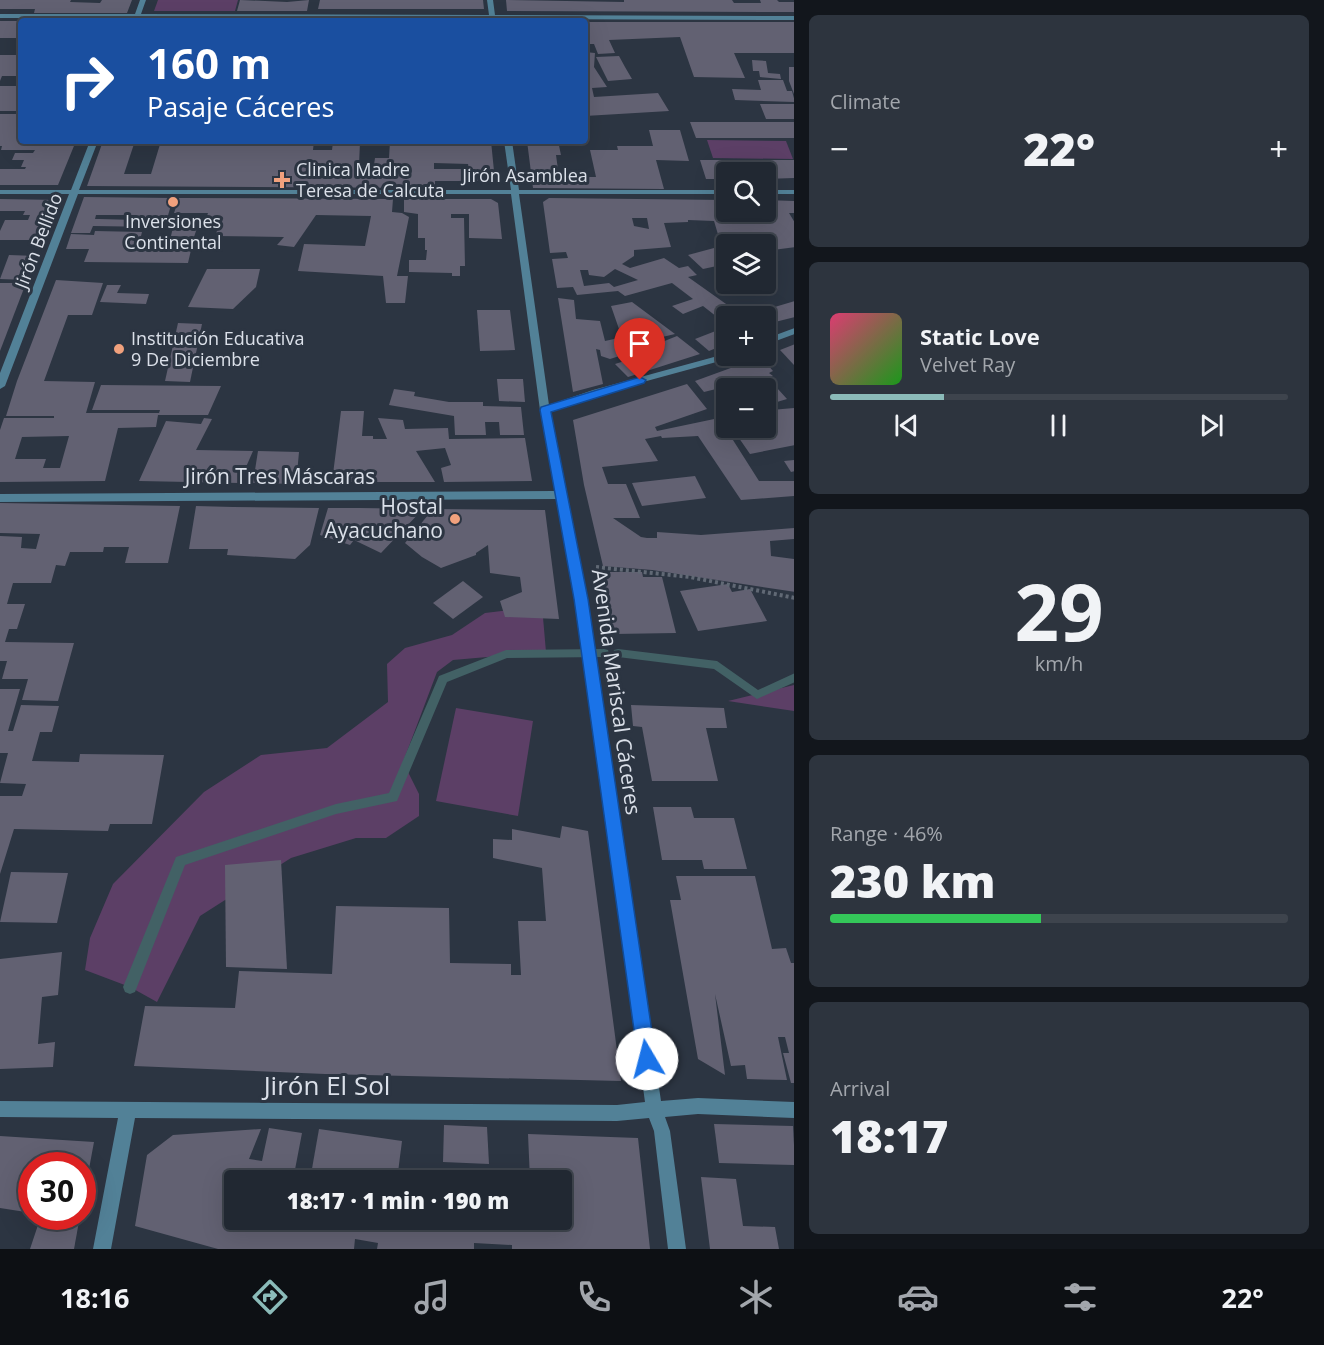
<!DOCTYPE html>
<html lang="en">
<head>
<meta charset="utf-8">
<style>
	:root { --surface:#212832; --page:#2d343e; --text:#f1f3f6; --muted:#a2a6ac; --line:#3e444d; --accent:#8bbbb9 }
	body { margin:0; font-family:"Open Sans",sans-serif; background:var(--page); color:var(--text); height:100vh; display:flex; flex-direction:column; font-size:22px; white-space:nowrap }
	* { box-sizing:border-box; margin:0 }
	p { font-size:20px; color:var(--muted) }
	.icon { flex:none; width:33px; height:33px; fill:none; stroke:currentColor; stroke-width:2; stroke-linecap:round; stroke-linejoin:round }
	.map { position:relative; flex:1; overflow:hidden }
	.sheet { display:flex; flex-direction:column; gap:15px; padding:15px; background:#12161c; width:530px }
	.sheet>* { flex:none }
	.hud { position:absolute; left:18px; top:18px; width:570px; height:126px; border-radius:6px; box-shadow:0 6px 24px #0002,0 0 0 2px var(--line); background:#1a4fa0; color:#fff; overflow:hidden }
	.fabs { position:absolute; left:716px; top:162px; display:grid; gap:12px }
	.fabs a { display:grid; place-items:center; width:60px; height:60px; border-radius:6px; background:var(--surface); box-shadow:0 6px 24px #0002,0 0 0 2px var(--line); font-size:30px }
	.speed { position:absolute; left:18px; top:1152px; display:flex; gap:12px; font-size:30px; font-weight:700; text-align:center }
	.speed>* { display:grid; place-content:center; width:78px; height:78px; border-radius:50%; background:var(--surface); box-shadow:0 6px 24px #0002,0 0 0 2px var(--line); line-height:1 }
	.speed .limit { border:9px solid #d22; background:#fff; color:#111 }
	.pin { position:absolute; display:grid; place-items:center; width:51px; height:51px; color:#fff; margin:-62px -26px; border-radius:50% 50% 50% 0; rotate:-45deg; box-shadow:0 0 6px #0007 }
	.pin .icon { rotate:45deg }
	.me { position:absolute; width:66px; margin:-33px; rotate:352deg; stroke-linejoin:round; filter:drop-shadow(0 0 4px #0008) }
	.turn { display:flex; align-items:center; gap:21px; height:126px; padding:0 30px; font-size:27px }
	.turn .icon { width:78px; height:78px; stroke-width:2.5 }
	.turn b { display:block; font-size:42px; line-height:51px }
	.big { font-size:45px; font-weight:800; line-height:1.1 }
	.sheet .widget { flex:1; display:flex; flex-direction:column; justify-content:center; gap:9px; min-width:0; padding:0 21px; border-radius:9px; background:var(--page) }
	.sheet .dial { align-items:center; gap:0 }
	.dial b { font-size:78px; line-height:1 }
	.song { display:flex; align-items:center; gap:18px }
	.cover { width:72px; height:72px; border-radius:9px; background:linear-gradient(135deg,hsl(340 70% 55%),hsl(120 70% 35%)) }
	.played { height:6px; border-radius:3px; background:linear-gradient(90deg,var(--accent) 25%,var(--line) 25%) }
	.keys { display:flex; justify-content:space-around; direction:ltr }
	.heat { display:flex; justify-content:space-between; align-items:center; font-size:33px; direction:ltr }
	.charge { height:9px; border-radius:4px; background:linear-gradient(90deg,#34c759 46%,var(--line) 0) }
	.trip { position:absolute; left:224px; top:1170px; width:348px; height:60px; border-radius:6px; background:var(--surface); box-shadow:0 6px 24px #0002,0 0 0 2px var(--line); font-weight:800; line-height:60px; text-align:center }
	.menu { display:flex; height:96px; justify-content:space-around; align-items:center; background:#0d1014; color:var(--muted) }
	.menu .icon { width:42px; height:42px }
	.menu .active { color:var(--accent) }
	.menu b { font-size:27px; color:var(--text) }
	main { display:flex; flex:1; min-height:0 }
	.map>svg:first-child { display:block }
	.green { fill:#5c3f66 }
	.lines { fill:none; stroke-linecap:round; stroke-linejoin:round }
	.stream { fill:#426165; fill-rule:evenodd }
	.building { fill:#626172; fill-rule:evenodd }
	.path { stroke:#616975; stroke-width:4; stroke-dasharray:3 3; stroke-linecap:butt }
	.street { fill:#528197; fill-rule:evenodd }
	.route { fill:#1a73e8; stroke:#114b97; stroke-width:1.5 }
	.poi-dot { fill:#f1a17d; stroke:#2c3542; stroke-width:2 }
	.labels { text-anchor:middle; stroke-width:6; stroke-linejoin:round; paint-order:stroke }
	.far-poi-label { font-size:18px; fill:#dbe0e9; stroke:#2c3542; text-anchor:start }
	.far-street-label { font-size:18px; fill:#dbe0e9; stroke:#2c3542 }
	.street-label { font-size:21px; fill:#dbe0e9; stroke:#2c3542 }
	.poi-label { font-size:21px; fill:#dbe0e9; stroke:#2c3542; text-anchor:end }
	.near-street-label { font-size:26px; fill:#dbe0e9; stroke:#2c3542 }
</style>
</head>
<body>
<main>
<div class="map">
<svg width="795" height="1249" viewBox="0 0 795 1249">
	<rect width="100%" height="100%" fill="#2c3542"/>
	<g class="green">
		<polygon points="158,0 238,0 235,11 154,11"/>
		<polygon points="707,140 786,141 793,159 713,158"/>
		<polygon points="542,606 546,652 453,660 437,672 403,762 419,794 419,816 386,838 356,838 291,858 200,916 157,1002 130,987 85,970 90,938 113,884 204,792 261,755 327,748 388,702 387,664 405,648 452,635 485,613"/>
		<polygon points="794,685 794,711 728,701"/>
		<polygon points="456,708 533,721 518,816 436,801"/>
	</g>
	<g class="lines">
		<g class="stream">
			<polygon points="604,649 608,650 609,653 608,656 604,657 507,658 447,682 397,801 336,814 185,865 135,992 130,994 125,992 123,987 176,857 336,804 389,793 439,676 506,650"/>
			<polygon points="618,649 717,661 758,690 795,673 795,682 757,699 714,669 618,657 614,656 613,653 614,650"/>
		</g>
	</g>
	<g class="building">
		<polygon points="0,0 71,0 70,2 100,3 102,0 132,0 127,13 34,13 35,9 0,9"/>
		<polygon points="240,0 287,2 309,0 307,11 237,11"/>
		<polygon points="320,0 483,0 484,9 318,9"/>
		<polygon points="506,0 624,2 624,0 732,0 734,3 761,3 760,0 777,0 779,2 795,2 795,12 507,11"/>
		<rect x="0" y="21" width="21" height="17"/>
		<polygon points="585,22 795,22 795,53 734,53 745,78 694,77 680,37 609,40 615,53 598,54 594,44 585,44"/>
		<polygon points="585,52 595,53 594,67 607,87 592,88 594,97 658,93 669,111 585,116"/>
		<polygon points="0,55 21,55 21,76 2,76 0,81"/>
		<polygon points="619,56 625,67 632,79 608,81 596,57"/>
		<polygon points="752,60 766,61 768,73 780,74 781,79 760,77 759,71 753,71"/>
		<polygon points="789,67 795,67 794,94 789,81"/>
		<polygon points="758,80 783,80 787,91 792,91 795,102 735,100 732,89 761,90"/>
		<rect x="0" y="86" width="21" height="25"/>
		<polygon points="760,104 795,104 795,119 766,119"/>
		<polygon points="0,114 21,114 21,141 76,141 58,185 0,185 0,169 25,169 26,167 21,167 24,160 12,160 15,153 33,153 35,150 1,150 2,146 0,146"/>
		<polygon points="690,122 795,122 795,138 696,138"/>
		<polygon points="649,130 680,130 689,161 656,160 664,189 533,188 527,141 558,141 561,155 556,155 559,177 596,177 590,150 618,150 617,146 653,146"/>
		<path d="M 103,141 L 135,141 L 124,174 L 151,174 L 161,141 L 314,141 L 313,150 L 332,150 L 333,142 L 360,142 L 359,165 L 374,165 L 375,158 L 389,158 L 390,141 L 491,141 L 495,181 L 435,181 L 435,188 L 87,186 ZM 434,163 L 468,164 L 469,169 L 434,169 Z"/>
		<polygon points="700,160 795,160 795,178 765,179 765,172 726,172 726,179 706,179"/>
		<path d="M 84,197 L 173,198 L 167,219 L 206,219 L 208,213 L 174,213 L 179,198 L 393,199 L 392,212 L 402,213 L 409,217 L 397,276 L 408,276 L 405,303 L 386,303 L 383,276 L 298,271 L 304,244 L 365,246 L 371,216 L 316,215 L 294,247 L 277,245 L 284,237 L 216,236 L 217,230 L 202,229 L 204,225 L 171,223 L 159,222 L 158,227 L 93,226 L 90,233 L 71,233 ZM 96,215 L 135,215 L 138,216 L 137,220 L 99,219 L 95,219 Z"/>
		<path d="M 549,198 L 726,200 L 726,212 L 765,212 L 765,200 L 795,201 L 795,213 L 789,213 L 795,223 L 795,247 L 765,251 L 765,244 L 749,244 L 747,240 L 720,241 L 714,221 L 688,220 L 688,222 L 664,223 L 671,247 L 634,250 L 634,256 L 622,264 L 630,268 L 664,258 L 679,268 L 688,266 L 697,275 L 688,277 L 743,316 L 726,316 L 726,324 L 703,306 L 683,314 L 672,306 L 693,299 L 672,283 L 625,296 L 618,291 L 577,295 L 573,287 L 557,288 L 552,259 L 568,258 L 566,252 L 550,253 L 543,202 ZM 632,218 L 647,218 L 649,229 L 634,226 ZM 615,269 L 638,280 L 614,287 L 609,283 L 584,286 L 580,270 L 588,270 L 589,275 L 604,277 Z"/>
		<polygon points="0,199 59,200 43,240 0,240 0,231 5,220 28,220 30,215 23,215 25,211 0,211"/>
		<polygon points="404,199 491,199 498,203 502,239 469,238 469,214 451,214 451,218 464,218 465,266 460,266 460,276 452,276 452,273 409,272 409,260 426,260 427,250 425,250 425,238 418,238 418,214 404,212"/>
		<polygon points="173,227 197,228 194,237 171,236"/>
		<polygon points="95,231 142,232 140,240 217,241 215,250 191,250 188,263 84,262 89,249 66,249 71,234 94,235"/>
		<polygon points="714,248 726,259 726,264 703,269 688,255"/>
		<polygon points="9,255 37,256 27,280 0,279"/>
		<polygon points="207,269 260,269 256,287 233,309 188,307"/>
		<path d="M 56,280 L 103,283 L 92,315 L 68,315 L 44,381 L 95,382 L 86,413 L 159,413 L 160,410 L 92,410 L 101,385 L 221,386 L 208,415 L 158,415 L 156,427 L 118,428 L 105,481 L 0,482 L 0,430 L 4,418 L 54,418 L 54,416 L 6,416 L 17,381 ZM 69,436 L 60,468 L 43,468 L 46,459 L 15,459 L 22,437 Z"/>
		<polygon points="0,283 26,283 0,351"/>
		<polygon points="107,285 121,285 117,293 149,294 146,304 100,302"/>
		<polygon points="558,298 574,300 576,319 600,321 605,341 632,335 636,339 653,334 649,331 638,334 632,327 619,329 611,306 632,302 675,334 658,338 662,342 677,336 700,354 628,377 615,364 634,358 629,353 610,359 601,356 600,350 596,349 603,384 573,392"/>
		<polygon points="795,301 795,317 771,323 758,312"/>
		<polygon points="477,310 510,310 515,350 480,351"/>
		<polygon points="178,323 202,324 190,382 165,381"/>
		<polygon points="726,327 726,344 709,351 695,339"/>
		<polygon points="795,344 795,366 780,350"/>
		<polygon points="761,357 773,371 769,373 773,376 768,378 787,399 767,405 771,410 795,408 795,445 750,454 732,428 765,428 765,388 730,388 728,386 704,392 695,381"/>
		<polygon points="497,379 523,379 525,402 499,401"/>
		<polygon points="687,384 707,409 655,427 657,431 719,418 759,481 795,481 795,496 741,500 698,436 662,438 661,436 645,439 658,461 602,467 608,484 626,484 640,518 613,518 641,537 647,538 657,538 657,532 701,535 795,528 795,539 770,541 771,556 795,559 795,592 652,570 603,566 584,485 573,420"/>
		<polygon points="394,389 415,392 414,396 449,402 483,402 483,406 521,407 524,435 500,435 499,422 485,422 486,435 455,435 454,416 389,405"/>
		<polygon points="341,411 364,411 362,436 373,436 373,439 387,439 378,418 403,420 405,429 448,428 449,439 525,438 532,481 444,482 441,468 451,465 445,448 416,451 435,482 332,482"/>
		<polygon points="204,418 212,419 196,450 253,451 239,483 139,481 166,421 201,424"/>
		<polygon points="258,451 299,452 296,484 253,483"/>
		<polygon points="795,460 795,471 791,472 784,461"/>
		<polygon points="695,476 706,498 642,506 632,483"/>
		<polygon points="0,503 180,506 168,563 125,563 129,547 104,547 103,552 70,552 65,566 56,565 51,583 13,583 7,604 25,604 17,629 9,629 5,642 74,643 58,701 22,700 28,679 2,679 7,661 0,661 0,536 22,537 21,548 36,549 40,534 0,533"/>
		<polygon points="196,506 233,507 319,508 310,545 295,559 227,555 228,549 189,549"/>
		<polygon points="328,508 360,508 423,509 381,553 354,540 350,545 320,535"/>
		<polygon points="433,509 545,510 559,619 505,617 500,601 522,592 520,577 490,573 488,545 476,553 476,555 441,568 422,557 405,543"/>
		<polygon points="602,572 642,572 643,577 662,577 676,633 614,634"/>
		<polygon points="463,581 483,597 453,619 433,603"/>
		<polygon points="728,584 732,592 750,589 767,621 698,631 680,591"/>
		<polygon points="0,689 20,689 8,731 13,731 21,705 59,706 52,732 40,732 32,761 79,762 80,754 164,755 152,824 110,824 108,831 14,829 0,874 0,796 22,796 26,784 0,783 8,753 0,753"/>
		<polygon points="631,705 724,708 727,728 706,728 718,781 652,781 642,727 633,726"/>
		<polygon points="653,807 691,807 694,818 734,818 747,869 704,869 702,860 662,860"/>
		<polygon points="562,826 588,831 621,1081 325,1074 134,1066 145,1006 235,1008 239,971 332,974 336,906 449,908 450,963 511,964 511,975 521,975 518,921 546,921 542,868 493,858 493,839 512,840 512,829 560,838"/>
		<polygon points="281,860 287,969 226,967 225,865"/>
		<polygon points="11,872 68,873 57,923 0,922"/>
		<polygon points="676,876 755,876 772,949 786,948 791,963 795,963 795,1083 791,1083 783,1053 789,1053 785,1037 778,1037 787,1080 747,1079 745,1065 731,1066 715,994 725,1075 698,1059 670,900 681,900"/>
		<polygon points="62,952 58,995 42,997 38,1044 55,1042 53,1067 0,1069 0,959"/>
		<polygon points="714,1124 793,1126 795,1165 719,1163"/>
		<polygon points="444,1125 487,1127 489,1164 443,1162"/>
		<polygon points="269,1128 302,1133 293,1180 234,1180 234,1220 408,1220 474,1225 474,1220 561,1220 561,1180 530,1180 528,1134 638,1138 650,1249 512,1249 512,1245 474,1243 474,1249 377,1249 378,1243 355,1239 354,1249 218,1249 135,1226 147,1155 173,1135 261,1129 249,1159 262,1161"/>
		<polygon points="319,1129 402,1141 397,1180 310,1180"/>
		<polygon points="0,1136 94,1142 84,1196 82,1166 32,1166 32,1213 0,1208"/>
		<polygon points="701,1177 736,1179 743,1226 775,1227 779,1249 710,1249"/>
		<polygon points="41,1216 80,1216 74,1249 30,1249"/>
	</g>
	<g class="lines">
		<polyline class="path" points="596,567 690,577 795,598"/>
		<g class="street">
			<polygon points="140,0 146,0 141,14 489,15 487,0 493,0 495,15 795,16 795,20 496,19 496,21 490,21 489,19 140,18 139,21 133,21 134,18 0,18 0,14 135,14"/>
			<polygon points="90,141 98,141 79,190 511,190 504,141 512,141 519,190 726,190 726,194 519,194 549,405 593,390 725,354 733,356 731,358 599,394 550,412 587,599 661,1101 698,1098 795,1102 795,1118 698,1114 665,1117 670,1131 686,1249 668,1249 654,1131 649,1118 617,1121 135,1118 111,1249 93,1249 118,1118 0,1117 0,1101 617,1105 645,1102 575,599 556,499 0,502 0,494 555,491 540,410 511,194 78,194 5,386 0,389 0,373 69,194 0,194 0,190 71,190"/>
			<rect x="765" y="190" width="30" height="4"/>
			<polygon points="795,328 795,334 765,345 765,339"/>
		</g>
	</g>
	<polygon class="route" points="640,377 646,380 644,383 551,412 588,599 656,1059 653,1066 647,1068 640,1066 638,1059 574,599 540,410 541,407"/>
	<g class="poi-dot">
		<path d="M279 171h6v6h6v6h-6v6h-6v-6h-6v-6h6z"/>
		<circle cx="173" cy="202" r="6"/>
		<circle cx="119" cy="349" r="6"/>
		<circle cx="455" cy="519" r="6"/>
	</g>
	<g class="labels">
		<g class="far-poi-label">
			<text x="296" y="176">Clinica Madre<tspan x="296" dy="21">Teresa de Calcuta</tspan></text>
			<text x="173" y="228" text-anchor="middle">Inversiones<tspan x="173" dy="21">Continental</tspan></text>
			<text x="131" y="345">Institución Educativa<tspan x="131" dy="21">9 De Diciembre</tspan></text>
		</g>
		<g class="far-street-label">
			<text x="525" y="182">Jirón Asamblea</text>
			<text transform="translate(39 241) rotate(-69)" y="6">Jirón Bellido</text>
		</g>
		<g class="street-label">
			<text x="280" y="484">Jirón Tres Máscaras</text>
			<text transform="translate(616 692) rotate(82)" y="7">Avenida Mariscal Cáceres</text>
		</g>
		<g class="poi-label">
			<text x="443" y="514">Hostal<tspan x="443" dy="24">Ayacuchano</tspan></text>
		</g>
		<g class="near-street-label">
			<text x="327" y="1095">Jirón El Sol</text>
		</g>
	</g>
</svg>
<div class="fabs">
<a><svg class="icon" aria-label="search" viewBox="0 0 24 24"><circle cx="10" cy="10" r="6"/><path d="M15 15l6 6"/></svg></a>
<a><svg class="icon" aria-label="layers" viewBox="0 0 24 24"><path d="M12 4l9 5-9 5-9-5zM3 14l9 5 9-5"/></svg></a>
<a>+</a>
<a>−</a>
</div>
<div class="speed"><div class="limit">30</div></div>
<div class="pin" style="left:640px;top:380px;background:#d93025"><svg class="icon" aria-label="arrive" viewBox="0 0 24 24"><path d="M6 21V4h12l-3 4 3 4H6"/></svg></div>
<svg class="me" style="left:647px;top:1059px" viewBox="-20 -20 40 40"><circle r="19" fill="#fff"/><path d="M0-13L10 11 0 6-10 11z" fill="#1a73e8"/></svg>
<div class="trip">18:17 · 1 min · 190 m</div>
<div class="hud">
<div class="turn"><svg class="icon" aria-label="right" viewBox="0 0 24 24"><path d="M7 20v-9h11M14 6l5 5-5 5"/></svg><div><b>160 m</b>Pasaje Cáceres</div></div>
</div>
</div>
<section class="sheet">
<div class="widget"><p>Climate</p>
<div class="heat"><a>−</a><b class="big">22°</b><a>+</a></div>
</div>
<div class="widget">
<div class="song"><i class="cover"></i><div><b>Static Love</b><p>Velvet Ray</p></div></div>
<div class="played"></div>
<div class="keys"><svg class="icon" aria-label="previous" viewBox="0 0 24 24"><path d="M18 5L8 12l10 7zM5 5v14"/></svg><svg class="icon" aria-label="pause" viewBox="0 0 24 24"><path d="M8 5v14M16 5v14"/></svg><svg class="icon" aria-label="next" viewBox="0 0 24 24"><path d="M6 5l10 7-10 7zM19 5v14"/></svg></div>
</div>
<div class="widget dial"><b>29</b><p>km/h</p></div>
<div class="widget"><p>Range · 46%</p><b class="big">230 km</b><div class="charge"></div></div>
<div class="widget"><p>Arrival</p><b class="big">18:17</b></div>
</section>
</main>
<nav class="menu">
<b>18:16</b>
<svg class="icon active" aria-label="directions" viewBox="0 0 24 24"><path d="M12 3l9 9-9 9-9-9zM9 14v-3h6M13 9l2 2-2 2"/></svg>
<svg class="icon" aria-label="music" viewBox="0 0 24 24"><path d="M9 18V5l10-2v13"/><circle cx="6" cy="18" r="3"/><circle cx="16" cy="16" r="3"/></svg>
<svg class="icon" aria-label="phone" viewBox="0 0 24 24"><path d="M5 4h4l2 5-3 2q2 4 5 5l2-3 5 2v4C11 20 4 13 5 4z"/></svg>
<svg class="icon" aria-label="climate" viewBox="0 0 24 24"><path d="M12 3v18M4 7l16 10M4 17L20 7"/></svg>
<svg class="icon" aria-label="car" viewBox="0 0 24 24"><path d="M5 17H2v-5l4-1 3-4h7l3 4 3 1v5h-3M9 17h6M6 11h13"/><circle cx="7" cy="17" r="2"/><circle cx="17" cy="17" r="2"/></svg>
<svg class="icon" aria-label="filters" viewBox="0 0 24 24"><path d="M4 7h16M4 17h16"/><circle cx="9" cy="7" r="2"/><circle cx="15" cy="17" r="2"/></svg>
<b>22°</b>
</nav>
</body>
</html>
